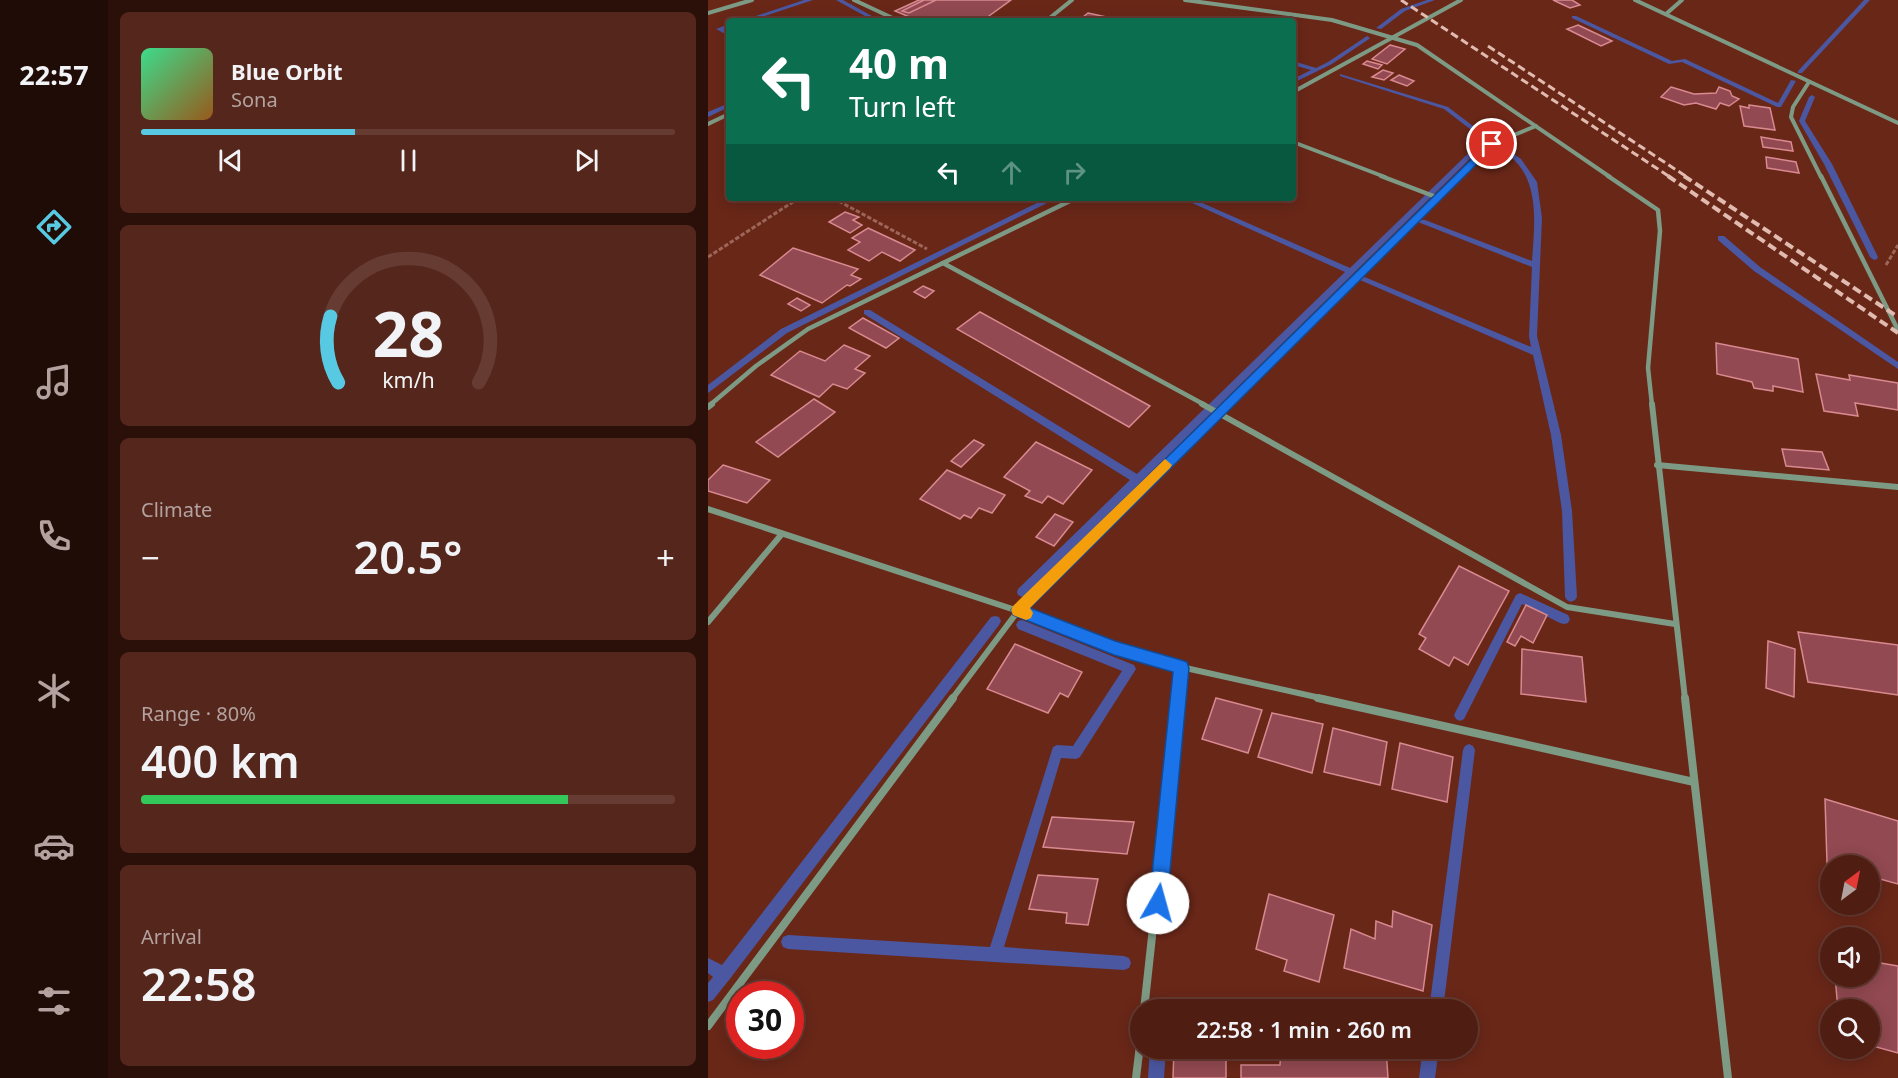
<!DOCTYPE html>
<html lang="en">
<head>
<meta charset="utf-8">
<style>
	:root { --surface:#4f1d12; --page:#55261b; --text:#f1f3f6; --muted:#b3a29f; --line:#663b32; --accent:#57c9e2 }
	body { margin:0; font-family:"Noto Sans",sans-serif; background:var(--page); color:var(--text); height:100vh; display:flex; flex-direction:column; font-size:22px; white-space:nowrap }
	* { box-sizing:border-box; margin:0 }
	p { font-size:20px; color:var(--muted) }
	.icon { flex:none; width:33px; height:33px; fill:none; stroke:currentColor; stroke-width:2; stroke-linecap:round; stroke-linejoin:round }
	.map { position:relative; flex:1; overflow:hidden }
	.panel { display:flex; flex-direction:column; gap:12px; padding:12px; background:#2b100a; width:600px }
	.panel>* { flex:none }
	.top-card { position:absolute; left:18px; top:18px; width:570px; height:183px; border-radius:6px; box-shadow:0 3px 15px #0003,0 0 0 2px var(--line); background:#0b6e4f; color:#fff; overflow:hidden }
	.needle { width:39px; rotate:32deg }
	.fabs { position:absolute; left:1112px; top:855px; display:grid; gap:12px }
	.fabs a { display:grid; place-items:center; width:60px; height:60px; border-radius:50%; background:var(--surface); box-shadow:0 3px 15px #0003,0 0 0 2px var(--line); font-size:30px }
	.speed { position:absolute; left:18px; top:981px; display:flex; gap:12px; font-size:30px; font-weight:700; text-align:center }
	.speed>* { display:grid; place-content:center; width:78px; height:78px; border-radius:50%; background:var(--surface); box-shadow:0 3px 15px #0003,0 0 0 2px var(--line); line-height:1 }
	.speed .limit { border:9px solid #d22; background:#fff; color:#111 }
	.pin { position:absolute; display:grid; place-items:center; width:51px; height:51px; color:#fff; margin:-26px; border:3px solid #fff; border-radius:50%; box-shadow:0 2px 6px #0007 }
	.me { position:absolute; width:66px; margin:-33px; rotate:7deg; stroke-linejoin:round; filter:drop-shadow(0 0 4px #0008) }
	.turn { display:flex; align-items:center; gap:21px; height:126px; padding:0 24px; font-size:27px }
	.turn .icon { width:78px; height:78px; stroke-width:2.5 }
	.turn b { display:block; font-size:42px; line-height:51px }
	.lanes { display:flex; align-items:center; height:57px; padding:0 24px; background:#0003; justify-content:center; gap:30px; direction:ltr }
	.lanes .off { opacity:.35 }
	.big { font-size:45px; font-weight:600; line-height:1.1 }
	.panel .card { flex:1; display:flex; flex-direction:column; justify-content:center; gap:9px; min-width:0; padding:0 21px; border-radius:9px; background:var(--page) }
	.panel .dial { align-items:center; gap:0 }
	.dial svg { height:156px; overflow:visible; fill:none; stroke:var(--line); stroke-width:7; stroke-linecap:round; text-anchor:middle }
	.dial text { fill:var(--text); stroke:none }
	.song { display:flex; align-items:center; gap:18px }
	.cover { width:72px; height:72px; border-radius:9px; background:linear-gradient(135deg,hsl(150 70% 55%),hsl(30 70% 35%)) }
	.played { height:6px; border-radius:3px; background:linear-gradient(90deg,var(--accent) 40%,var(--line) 40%) }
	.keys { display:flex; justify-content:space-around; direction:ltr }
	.heat { display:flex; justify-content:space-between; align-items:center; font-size:33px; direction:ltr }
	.charge { height:9px; border-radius:4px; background:linear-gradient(90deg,#34c759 80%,var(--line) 0) }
	.trip { position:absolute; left:422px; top:999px; width:348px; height:60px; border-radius:30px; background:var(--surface); box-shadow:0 3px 15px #0003,0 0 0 2px var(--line); font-weight:600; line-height:60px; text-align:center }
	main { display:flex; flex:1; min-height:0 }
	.menu { display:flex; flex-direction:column; width:108px; justify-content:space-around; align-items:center; background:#200c07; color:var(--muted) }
	.menu .icon { width:42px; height:42px }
	.menu .selected { color:var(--accent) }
	.menu b { font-size:27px; color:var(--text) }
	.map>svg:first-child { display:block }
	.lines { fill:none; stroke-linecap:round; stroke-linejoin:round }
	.stream { fill:#4b57a1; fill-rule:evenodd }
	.building { fill:#924951; stroke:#d98990; stroke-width:1.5 }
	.path { stroke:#9d6659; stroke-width:3; stroke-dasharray:4.5 2; stroke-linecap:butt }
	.minor-far3 { stroke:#7d9a85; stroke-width:4 }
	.minor-far2 { stroke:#7d9a85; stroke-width:4.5 }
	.minor-far1 { stroke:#7d9a85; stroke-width:6 }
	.minor { stroke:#7d9a85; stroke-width:8 }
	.rail-far1 { stroke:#e1bab0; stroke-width:3; stroke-dasharray:8 4; stroke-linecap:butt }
	.rail { stroke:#e1bab0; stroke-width:4; stroke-dasharray:9 4.5; stroke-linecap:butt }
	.route { fill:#1a73e8; stroke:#114b97; stroke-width:1.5 }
	.slow { fill:#f59e0b }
</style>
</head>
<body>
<main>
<nav class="menu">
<b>22:57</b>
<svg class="icon selected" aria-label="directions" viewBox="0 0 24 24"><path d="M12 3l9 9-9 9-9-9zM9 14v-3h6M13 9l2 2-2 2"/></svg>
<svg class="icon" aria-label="music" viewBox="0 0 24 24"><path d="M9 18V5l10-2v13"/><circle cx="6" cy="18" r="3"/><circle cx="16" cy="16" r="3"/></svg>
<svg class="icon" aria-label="phone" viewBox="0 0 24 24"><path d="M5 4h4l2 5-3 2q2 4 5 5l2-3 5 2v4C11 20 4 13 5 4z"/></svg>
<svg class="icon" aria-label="climate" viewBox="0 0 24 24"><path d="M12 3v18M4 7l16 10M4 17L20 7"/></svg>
<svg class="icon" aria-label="car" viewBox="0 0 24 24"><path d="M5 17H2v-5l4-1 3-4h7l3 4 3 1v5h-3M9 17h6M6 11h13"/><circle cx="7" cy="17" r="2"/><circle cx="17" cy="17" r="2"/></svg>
<svg class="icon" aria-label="filters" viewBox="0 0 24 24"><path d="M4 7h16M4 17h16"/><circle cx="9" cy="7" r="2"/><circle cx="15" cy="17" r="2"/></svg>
</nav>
<section class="panel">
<div class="card">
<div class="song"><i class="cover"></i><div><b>Blue Orbit</b><p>Sona</p></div></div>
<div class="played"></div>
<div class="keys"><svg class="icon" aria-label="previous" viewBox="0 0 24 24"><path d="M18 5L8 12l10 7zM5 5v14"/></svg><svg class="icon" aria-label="pause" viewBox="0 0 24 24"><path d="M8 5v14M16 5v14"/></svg><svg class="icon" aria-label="next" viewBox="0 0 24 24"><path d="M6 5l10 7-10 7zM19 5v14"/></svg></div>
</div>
<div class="card dial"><svg viewBox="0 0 100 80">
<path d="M14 69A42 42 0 1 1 86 69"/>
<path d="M14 69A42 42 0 0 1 10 35" stroke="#57c9e2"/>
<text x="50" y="56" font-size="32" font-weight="700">28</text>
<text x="50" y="72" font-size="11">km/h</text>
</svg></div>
<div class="card"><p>Climate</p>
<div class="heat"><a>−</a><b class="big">20.5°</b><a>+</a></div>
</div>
<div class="card"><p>Range · 80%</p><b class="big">400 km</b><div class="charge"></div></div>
<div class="card"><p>Arrival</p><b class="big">22:58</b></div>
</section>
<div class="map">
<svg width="1190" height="1078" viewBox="0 0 1190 1078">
	<rect width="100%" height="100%" fill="#692718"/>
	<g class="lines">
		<g class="stream">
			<polygon points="96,0 105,0 42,21 33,21"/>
			<polygon points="128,0 135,0 173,21 166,21"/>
			<polygon points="719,0 727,0 697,11 673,29 668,28 693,9"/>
			<polygon points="1156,0 1162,0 1094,73 1090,73 1090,71"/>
			<polygon points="864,16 868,16 964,61 977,59 1070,103 1083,80 1088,81 1073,107 1069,107 974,62 961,64 864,18"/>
			<polygon points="21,24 21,28 16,29 21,32 21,36 8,29"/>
			<polygon points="659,36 662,38 661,39 624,64 585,83 585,79 603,70 585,65 585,61 608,68 620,62"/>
			<polygon points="632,74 740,107 782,139 318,595 314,597 310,595 309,592 310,589 422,480 156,314 156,310 162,310 429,474 637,272 473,198 483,198 642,268 775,139 736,109 632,76"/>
			<polygon points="1104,95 1107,97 1097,121 1124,164 1170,257 1169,259 1166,260 1162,257 1116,164 1091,121 1101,97"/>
			<polygon points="21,103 21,107 0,117 0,112"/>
			<path d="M 792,144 L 813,159 L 829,182 L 834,218 L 829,336 L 853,435 L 864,511 L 869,597 L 867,600 L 863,602 L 859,600 L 857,597 L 854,511 L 843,435 L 825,355 L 652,280 L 656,277 L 659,278 L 823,347 L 821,336 L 824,267 L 710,222 L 711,220 L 717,220 L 824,261 C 826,229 832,187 808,162 C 803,156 796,152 790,147 L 790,145 Z"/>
			<polygon points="339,198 349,198 79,333 0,393 0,385 73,329"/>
			<polygon points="1010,236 1016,236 1052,267 1190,362 1190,369 1046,271 1010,240"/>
			<polygon points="812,593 860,615 862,619 860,623 856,624 852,623 814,604 756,719 752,721 748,719 746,715 748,711 808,595"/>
			<polygon points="287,616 291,617 293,621 291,625 21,980 5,1000 0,1002 0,983 5,977 0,973 0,958 14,965 283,617"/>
			<polygon points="314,620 426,665 428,669 372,757 368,759 353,758 296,947 416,956 421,958 423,963 421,968 416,970 80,949 75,947 73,942 75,937 80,935 282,947 345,747 349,745 365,746 414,671 310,629 308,625 310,621"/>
			<polygon points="761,744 765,746 767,750 735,1010 721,1010 755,750 757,746"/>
			<polygon points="442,1048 458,1048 456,1078 440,1078"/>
			<polygon points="715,1048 731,1048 727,1078 711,1078"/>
		</g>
	</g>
	<g class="building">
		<polygon points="211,0 303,0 274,21 211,21 187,11"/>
		<polygon points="216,0 228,0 201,13 194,11"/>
		<polygon points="845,0 864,0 872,5 862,8"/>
		<polygon points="380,13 412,20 414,21 370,21"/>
		<polygon points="870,25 904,41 893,46 859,29"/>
		<polygon points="682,45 697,49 679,64 664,59"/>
		<polygon points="659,61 674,65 670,69 655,64"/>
		<polygon points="675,70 685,73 676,80 664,77"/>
		<polygon points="691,75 706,81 699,86 683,80"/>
		<polygon points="963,87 986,94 1008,93 1011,87 1022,91 1024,96 1031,99 1021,106 1012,103 1008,109 988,103 976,105 953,97"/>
		<polygon points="1041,105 1062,108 1067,130 1036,126 1032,106 1041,108"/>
		<polygon points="1053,137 1083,142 1085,151 1055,147"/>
		<polygon points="1058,157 1088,162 1091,173 1059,168"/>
		<polygon points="137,212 151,217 145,220 154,225 142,233 121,222"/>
		<polygon points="160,228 207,250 192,261 174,252 161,261 140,250 152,242 144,238"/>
		<polygon points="85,248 150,269 143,275 153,279 142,286 139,285 114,303 52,275"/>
		<polygon points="215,286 226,291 217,298 206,292"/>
		<polygon points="89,298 102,305 93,311 80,304"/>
		<polygon points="272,312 442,406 421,427 249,329"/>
		<polygon points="155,318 191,338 178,348 141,328"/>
		<polygon points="1008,343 1090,359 1095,392 1065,386 1065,391 1046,388 1044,382 1009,374"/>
		<polygon points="136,345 162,356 147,369 157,373 139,389 125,384 111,397 63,375 92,351 117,361"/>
		<polygon points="1108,374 1142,380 1141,375 1190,383 1190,410 1147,403 1150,416 1116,411"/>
		<polygon points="106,399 127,412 70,457 48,442"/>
		<polygon points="266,440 276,445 253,467 243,461"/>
		<polygon points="328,442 384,470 355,504 340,496 334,503 317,496 322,491 296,477"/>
		<polygon points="1074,449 1114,452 1121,470 1078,466"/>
		<polygon points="15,465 62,480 39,503 0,491 0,480"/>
		<polygon points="239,470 297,495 284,513 271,508 263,518 256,515 252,519 212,499"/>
		<polygon points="347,514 365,522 346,546 328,537"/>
		<polygon points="751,566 801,591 760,665 746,657 741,666 711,649 718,638 711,634"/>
		<polygon points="818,605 839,615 825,643 813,636 807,646 799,642"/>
		<polygon points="1090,632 1190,645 1190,695 1100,682"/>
		<polygon points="1060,641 1087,649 1086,697 1058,688"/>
		<polygon points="307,644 374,672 360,697 352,693 340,713 279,689"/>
		<polygon points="814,649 874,657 878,702 813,694"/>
		<polygon points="508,698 554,710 540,753 494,739"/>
		<polygon points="564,713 615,724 604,773 550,757"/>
		<polygon points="625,728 679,742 672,785 616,772"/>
		<polygon points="692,743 745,757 739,802 684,789"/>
		<polygon points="1117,799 1190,821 1190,884 1161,876 1161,866 1119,863"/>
		<polygon points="344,817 426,822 419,854 335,847"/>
		<polygon points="330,875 390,879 380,925 358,923 359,913 321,909"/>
		<polygon points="561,894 626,915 611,982 576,971 579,960 548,949"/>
		<polygon points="685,911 724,925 715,991 636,968 643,929 667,939 668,921 684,927"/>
		<polygon points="1161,961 1190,966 1190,1053 1161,1045 1161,1010 1130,1010 1127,976 1161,976"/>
		<polygon points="466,1048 518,1048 518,1078 465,1078"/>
		<polygon points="573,1048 678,1048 680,1078 533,1078 533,1065 572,1065"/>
	</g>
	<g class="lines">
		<g class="path">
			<polyline points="125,198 219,249"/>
			<polyline points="0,257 91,198"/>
			<polyline points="1178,265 1190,245"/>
		</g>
		<g class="minor-far3">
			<polyline points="146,0 191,21"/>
			<polyline points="477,0 624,20 709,45 902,177"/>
			<polyline points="927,0 1190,123"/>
			<polyline points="0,13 44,0"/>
			<polyline points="958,14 974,0"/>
			<polyline points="338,21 364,0"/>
			<polyline points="1101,82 1085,107 1083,117 1113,177"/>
			<polyline points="585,92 753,0"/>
			<polyline points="0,124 21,114"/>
			<polyline points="585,142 677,177"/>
			<polyline points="750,177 784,144 828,126"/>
		</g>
		<g class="minor-far2">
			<polyline points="673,176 728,197"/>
			<polyline points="900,176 950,210 952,231 940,368 944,405"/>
			<polyline points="1113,176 1190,330"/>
			<polyline points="235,263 497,405"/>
			<polyline points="2,405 48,366 100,329 368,198"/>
			<polyline points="519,405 752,176"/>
		</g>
		<g class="minor-far1">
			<polyline points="494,404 859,607 967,624"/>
			<polyline points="944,404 977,699"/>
			<polyline points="0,407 4,404"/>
			<polyline points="949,465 1190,487"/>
			<polyline points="0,509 310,611 407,648 473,667 470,699"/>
			<polyline points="0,622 73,535"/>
			<polyline points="473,667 617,699"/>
			<polyline points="244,699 310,611 520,404"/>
		</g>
		<g class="minor">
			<polyline points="610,698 986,782"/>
			<polyline points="977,698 1020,1078"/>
			<polyline points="436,1010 470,698"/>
			<polyline points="0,1026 245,698"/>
			<polyline points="428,1078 432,1045"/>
		</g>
		<g class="rail-far1">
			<polyline points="693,0 962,177"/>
			<polyline points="780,46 979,177"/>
		</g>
		<g class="rail">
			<polyline points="960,176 1190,333"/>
			<polyline points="976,176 1190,317"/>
		</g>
	</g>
	<polygon class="route" points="781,142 789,144 322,608 407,641 473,660 479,662 481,668 459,903 456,910 450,912 443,910 441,903 465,672 406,655 305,615 303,610"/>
	<polygon class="slow" points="457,459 464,465 462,468 322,608 325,613 323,618 318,620 305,615 303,610 305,606"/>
</svg>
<div class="fabs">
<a><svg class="needle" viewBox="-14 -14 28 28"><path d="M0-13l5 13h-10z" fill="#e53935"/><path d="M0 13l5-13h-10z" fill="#b3a29f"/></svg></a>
<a><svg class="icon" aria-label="sound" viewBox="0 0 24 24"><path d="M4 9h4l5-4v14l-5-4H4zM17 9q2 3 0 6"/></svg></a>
<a><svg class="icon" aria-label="search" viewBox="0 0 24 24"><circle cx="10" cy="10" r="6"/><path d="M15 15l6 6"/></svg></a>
</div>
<div class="speed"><div class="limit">30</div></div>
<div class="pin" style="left:784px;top:144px;background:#d93025"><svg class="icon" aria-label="arrive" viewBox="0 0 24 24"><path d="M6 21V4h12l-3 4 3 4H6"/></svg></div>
<svg class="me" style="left:450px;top:903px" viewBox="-20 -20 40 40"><circle r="19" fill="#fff"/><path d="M0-13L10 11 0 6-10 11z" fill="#1a73e8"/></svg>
<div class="trip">22:58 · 1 min · 260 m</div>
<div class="top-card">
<div class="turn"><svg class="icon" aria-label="left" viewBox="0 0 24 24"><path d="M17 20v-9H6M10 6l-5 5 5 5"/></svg><div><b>40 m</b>Turn left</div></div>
<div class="lanes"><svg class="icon" aria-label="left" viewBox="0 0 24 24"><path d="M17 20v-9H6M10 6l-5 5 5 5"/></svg><svg class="icon off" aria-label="ahead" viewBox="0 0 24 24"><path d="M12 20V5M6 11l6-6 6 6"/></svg><svg class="icon off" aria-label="right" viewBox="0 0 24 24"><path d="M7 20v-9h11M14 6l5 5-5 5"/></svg></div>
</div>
</div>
</main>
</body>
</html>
